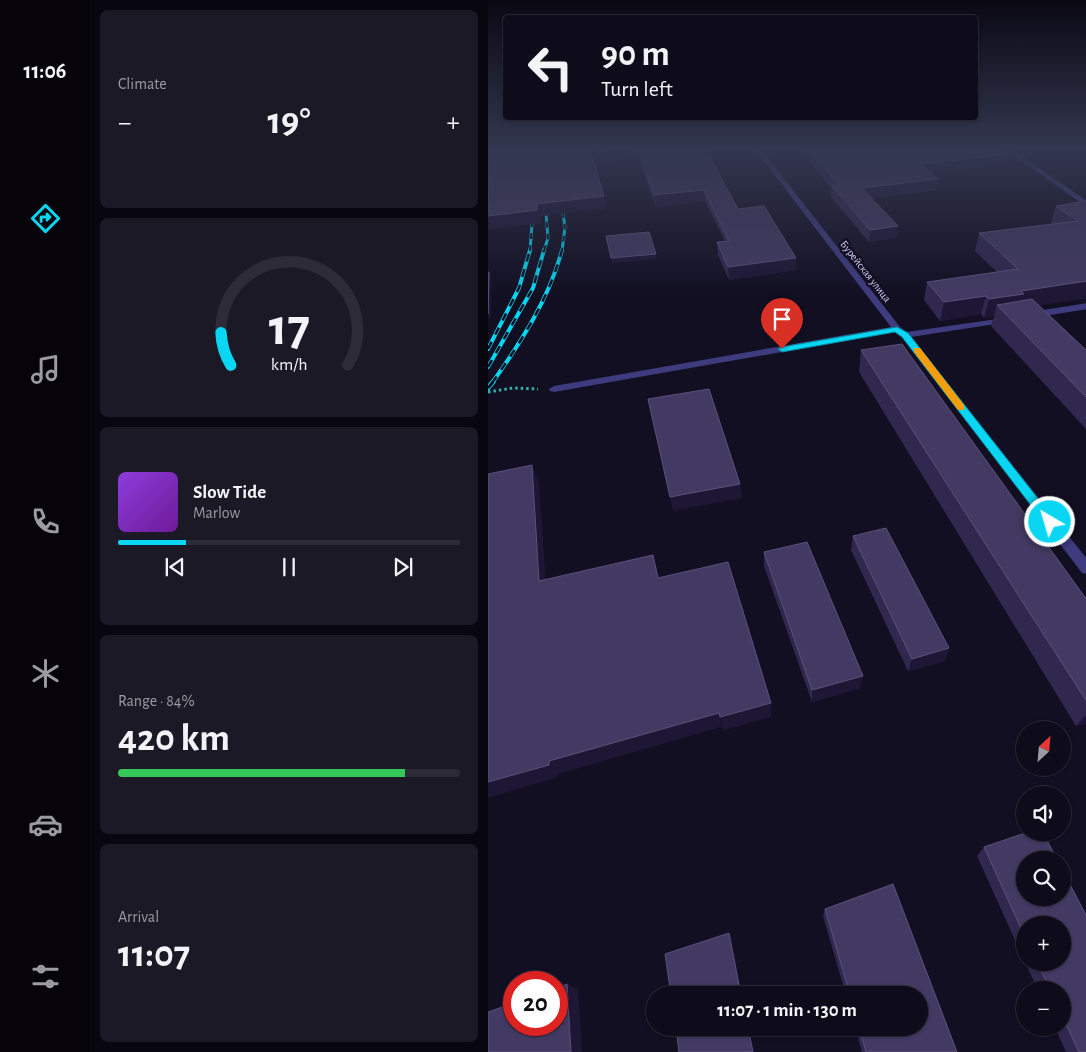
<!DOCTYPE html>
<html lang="en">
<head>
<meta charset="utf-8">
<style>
	:root { --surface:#0e0b1a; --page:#1c1927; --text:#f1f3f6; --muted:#9b9ba2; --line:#2e2b39; --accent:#09d6f2 }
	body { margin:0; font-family:"Alegreya Sans",sans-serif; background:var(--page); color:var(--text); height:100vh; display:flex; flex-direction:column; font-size:19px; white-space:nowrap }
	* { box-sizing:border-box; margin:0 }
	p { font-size:16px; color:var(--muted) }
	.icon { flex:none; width:28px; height:28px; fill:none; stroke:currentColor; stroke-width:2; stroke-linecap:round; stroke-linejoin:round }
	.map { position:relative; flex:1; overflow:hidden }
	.side { display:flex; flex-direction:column; gap:10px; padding:10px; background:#08060e; width:398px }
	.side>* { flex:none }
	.hud { position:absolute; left:15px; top:15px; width:475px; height:105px; border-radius:5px; box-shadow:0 1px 4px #0004,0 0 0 1px var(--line); background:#0e0b1a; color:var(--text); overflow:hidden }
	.needle { width:32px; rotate:26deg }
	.fabs { position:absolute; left:528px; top:721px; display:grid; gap:10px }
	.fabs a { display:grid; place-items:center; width:55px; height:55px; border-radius:50%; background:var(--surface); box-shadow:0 1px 4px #0004,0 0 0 1px var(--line); font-size:25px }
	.speed { position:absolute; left:15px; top:971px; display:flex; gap:10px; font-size:25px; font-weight:700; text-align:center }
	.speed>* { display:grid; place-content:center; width:65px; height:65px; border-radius:50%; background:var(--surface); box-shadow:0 1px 4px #0004,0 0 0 1px var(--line); line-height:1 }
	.speed .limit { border:8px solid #d22; background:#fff; color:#111 }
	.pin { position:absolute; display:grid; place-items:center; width:42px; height:42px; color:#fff; margin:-51px -21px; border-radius:50% 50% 50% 0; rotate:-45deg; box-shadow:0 0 5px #0007 }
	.pin .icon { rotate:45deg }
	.me { position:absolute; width:55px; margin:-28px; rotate:322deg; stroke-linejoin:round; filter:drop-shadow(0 0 4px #0008) }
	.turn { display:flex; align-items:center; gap:18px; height:105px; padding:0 15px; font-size:22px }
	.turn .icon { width:65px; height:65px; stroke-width:2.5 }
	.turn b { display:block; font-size:35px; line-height:42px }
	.big { font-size:38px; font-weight:600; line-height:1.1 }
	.side .widget { flex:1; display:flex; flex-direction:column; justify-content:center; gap:8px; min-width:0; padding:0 18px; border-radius:8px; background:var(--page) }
	.side .dial { align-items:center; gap:0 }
	.dial svg { height:130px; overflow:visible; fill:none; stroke:var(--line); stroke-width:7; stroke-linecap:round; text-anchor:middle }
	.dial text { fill:var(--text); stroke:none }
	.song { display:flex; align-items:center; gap:15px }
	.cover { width:60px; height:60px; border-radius:8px; background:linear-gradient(135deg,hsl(270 70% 55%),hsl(280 70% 35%)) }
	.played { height:5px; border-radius:2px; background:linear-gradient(90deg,var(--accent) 20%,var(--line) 20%) }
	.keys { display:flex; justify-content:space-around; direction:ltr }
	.heat { display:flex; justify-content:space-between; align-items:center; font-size:28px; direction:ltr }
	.charge { height:8px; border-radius:4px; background:linear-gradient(90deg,#34c759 84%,var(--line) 0) }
	.trip { position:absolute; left:158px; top:986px; width:282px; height:50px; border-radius:25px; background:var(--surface); box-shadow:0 1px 4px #0004,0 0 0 1px var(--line); font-weight:600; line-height:50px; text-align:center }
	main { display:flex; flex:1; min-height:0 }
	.tabs { display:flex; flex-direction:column; width:90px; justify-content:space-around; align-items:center; background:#06040a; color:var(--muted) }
	.tabs .icon { width:35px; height:35px }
	.tabs .selected { color:var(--accent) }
	.tabs b { font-size:22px; color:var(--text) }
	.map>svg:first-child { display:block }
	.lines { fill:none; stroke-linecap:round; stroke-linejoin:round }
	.path { stroke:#33b0aa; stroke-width:3; stroke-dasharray:2.5 3; stroke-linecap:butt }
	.minor { fill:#3f3b7f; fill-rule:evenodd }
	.rail-far2-casing { stroke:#09d6f2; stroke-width:3 }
	.rail-far1-casing { stroke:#09d6f2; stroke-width:4 }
	.rail-casing { stroke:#09d6f2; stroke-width:5 }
	.rail-far2 { stroke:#120f22; stroke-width:2; stroke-dasharray:6; stroke-linecap:butt }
	.rail-far1 { stroke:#120f22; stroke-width:2.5; stroke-dasharray:8; stroke-linecap:butt }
	.rail { stroke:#120f22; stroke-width:3; stroke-dasharray:10; stroke-linecap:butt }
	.wall { fill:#31284f }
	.shaded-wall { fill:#1d1635 }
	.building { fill:#423a62; stroke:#5a527a }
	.route { fill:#09d6f2; stroke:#068b9d }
	.slow { fill:#f59e0b }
	.labels { text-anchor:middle; stroke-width:5; stroke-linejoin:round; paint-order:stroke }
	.far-street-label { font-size:11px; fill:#d7d1fd; stroke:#120f22 }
</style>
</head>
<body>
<main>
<nav class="tabs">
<b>11:06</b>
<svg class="icon selected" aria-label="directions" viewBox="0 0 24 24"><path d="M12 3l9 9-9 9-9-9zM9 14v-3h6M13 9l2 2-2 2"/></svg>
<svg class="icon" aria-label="music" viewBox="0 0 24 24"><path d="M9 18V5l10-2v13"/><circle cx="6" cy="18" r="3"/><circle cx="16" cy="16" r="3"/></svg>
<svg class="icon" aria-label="phone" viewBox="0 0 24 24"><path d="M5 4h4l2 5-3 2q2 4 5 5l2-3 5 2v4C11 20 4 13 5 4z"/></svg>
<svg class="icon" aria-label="climate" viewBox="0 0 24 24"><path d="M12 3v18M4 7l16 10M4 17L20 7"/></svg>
<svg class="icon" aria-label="car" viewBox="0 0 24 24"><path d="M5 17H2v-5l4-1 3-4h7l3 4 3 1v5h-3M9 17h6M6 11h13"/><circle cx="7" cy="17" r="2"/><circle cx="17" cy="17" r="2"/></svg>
<svg class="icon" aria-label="filters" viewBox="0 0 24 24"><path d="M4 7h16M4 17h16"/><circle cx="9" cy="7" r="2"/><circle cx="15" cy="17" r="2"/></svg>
</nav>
<section class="side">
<div class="widget"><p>Climate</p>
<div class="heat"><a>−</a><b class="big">19°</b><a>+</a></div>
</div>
<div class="widget dial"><svg viewBox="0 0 100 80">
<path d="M14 69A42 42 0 1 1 86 69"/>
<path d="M14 69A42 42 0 0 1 8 49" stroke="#09d6f2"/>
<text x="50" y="56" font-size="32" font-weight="700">17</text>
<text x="50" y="72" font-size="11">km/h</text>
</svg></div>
<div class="widget">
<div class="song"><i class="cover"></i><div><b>Slow Tide</b><p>Marlow</p></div></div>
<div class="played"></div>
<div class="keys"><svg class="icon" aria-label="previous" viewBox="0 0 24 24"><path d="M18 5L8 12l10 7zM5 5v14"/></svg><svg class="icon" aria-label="pause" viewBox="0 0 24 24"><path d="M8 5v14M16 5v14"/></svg><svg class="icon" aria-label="next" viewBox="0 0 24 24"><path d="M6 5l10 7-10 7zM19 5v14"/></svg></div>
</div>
<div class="widget"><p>Range · 84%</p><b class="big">420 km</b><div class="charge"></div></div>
<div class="widget"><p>Arrival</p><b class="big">11:07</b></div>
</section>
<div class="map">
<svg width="599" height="1052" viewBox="0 0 599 1052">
	<rect width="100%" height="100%" fill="#120f22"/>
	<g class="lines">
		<polyline class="path" points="0,392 25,388 50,389"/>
		<g class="minor">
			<polygon points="266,148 272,148 412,327 419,332 523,317 523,321 520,322 423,337 599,559 599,574 594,573 414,337 407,332 66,392 62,391 61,389 66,386 403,327"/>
			<polygon points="515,148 522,148 599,201 599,207"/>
			<polygon points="599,303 599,309 543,318 539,315 543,312"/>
		</g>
		<g class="rail-far2-casing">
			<g id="rail-far2">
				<polyline points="73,200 77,227 74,251"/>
				<polyline points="42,251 44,224"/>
				<polyline points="56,251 60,238 57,201"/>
			</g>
		</g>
		<g class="rail-far1-casing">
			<g id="rail-far1">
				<polyline points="0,349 31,288 42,250"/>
				<polyline points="0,367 45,288 56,250"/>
				<path d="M 4,383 C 33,342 61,299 74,250"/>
			</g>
		</g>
		<g class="rail-casing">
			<polyline id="rail" points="0,388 5,382"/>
		</g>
		<use href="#rail-far2" class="rail-far2"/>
		<use href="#rail-far1" class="rail-far1"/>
		<use href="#rail" class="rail"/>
	</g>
	<g class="wall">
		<polygon points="0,148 217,148 250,209 308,270 241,280 230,255 229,242 237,241 217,201 168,207 150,158 106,163 118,208 52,216 53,223"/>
		<polygon points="310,148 513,148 521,154 518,164 444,173 448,190 383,198 409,238 381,242 343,197 343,188"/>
		<polygon points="599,202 599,298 551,305 599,351 599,430 503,326 506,316 496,318 493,314 452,321 436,300 439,282 509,272 487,251 491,233 565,224 563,223 568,206"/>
		<polygon points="373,350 599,600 599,723 588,726 371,372"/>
		<polygon points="365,536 461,648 457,661 420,671 363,550"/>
		<polygon points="276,552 372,688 324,702 276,566"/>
		<polygon points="540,832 555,832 569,860 536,860 536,898 574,898 574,869 599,917 599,1052 578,1052 567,1028 574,1028 574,990 550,990 537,962 574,962 574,925 536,925 536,960 489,856 496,847"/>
		<polygon points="405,884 469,1052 374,1052 367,1028 431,1028 431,995 358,995 335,916 337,909"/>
	</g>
	<g class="shaded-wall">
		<polygon points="139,148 149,148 150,158 105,163 103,152"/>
		<polygon points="521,154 518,164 432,175 433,164"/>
		<polygon points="450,179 448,190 373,199 374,188"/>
		<polygon points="216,190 217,201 168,207 166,195"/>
		<polygon points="116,196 118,208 52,216 53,223 0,229 0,216 49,204"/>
		<polygon points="410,226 409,238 381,242 382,230"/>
		<polygon points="168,254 168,259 124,263 123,258"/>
		<polygon points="308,258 308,270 241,280 240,267"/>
		<polygon points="1,272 3,276 3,318 0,319"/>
		<polygon points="599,281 599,298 531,308 509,305 506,316 496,318 501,299 533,291"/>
		<polygon points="498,296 493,314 452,321 456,302"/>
		<polygon points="44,465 51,483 59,597 51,581"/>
		<polygon points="252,484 254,498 185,511 182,497"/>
		<polygon points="461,648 457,661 420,671 424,659"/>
		<polygon points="375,676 372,688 324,702 324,690"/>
		<polygon points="283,703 283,717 234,731 232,717"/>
		<polygon points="231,713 233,727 70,774 70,777 0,798 0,782 61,761"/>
		<polygon points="599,714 599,723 588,726"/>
		<polygon points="241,933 243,939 254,995 253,995"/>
		<polygon points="79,984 90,989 94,1052 83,1052"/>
		<polygon points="260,1028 261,1028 266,1052 265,1052"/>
	</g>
	<g class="building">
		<polygon points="0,148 139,148 103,152 116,196 49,204 49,210 0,216"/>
		<polygon points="149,148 217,148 250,209 276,206 308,258 240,267 229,242 241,241 216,190 166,195"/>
		<polygon points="319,148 513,148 521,154 433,164 450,179 374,188 410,226 382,230 344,186 351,185"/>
		<polygon points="597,201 599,202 599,281 533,291 536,294 501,299 498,296 456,302 439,282 530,269 491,233 590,221 568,206"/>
		<polygon points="161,232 168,254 123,258 118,236"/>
		<polygon points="0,272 1,272 0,314"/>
		<polygon points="544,299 599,351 599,398 509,305"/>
		<polygon points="414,344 599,600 599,702 373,350"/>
		<polygon points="221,389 252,484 182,497 160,399"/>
		<polygon points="44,465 51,581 165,555 170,578 240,562 283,703 232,717 231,713 61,761 61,765 0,782 0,474"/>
		<polygon points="398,528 461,648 424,659 365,536"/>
		<polygon points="319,542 375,676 324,690 276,552"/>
		<polygon points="540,832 555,832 569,860 536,860 536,898 574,898 574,869 599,917 599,1052 591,1052 574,1016 574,990 562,990 549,962 574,962 574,925 536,925 536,935 496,847"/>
		<polygon points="405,884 469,1052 378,1052 371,1028 431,1028 431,995 362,995 337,909"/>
		<polygon points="241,933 253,995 183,995 177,954"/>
		<polygon points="79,984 83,1052 0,1052 0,1012 26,1003 26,1025 69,1025 69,988"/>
		<polygon points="188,1028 260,1028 265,1052 191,1052"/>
	</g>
	<linearGradient id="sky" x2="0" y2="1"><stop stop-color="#0a0813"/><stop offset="0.5" stop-color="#33374f"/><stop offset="1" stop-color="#33374f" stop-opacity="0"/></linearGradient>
	<rect width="599" height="296" fill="url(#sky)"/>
	<polygon class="route" points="409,327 420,333 566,519 568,522 566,525 558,525 414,337 407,332 294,352 290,349 294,347"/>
	<polygon class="slow" points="426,348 432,348 476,405 476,410 470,410 426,352"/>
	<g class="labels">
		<g class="far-street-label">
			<text transform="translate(378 271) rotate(52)" y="4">Бурейская улица</text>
		</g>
	</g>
</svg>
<div class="fabs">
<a><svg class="needle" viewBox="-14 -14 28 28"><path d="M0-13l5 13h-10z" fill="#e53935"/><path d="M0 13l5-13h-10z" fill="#9b9ba2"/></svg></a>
<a><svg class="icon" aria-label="sound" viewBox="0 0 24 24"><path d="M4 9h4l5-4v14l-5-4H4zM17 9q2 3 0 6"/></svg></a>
<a><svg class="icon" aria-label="search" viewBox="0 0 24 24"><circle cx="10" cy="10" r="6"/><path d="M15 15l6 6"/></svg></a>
<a>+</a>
<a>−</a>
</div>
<div class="speed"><div class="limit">20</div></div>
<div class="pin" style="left:294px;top:349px;background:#d93025"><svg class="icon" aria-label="arrive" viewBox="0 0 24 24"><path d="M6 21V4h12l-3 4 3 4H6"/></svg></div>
<svg class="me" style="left:562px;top:522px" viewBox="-20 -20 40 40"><circle r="17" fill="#09d6f2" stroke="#fff" stroke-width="3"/><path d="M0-11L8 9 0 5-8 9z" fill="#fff"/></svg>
<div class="trip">11:07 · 1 min · 130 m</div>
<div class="hud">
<div class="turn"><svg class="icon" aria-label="left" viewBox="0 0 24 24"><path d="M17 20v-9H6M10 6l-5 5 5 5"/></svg><div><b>90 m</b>Turn left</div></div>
</div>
</div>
</main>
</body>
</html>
